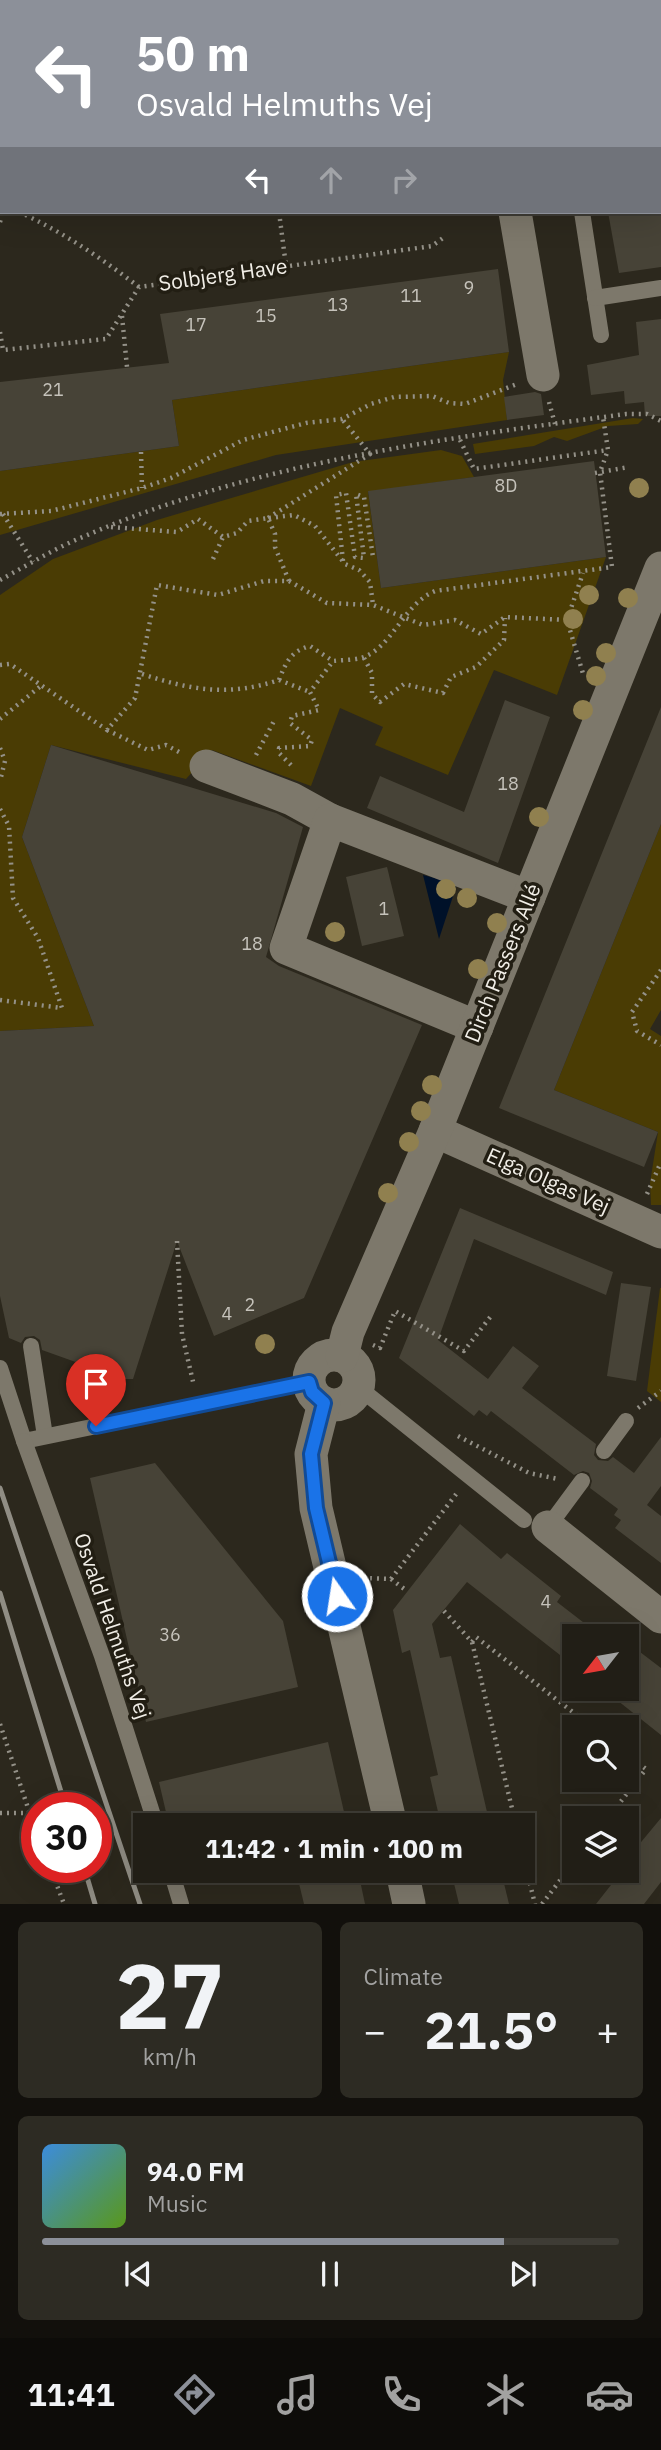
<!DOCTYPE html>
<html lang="en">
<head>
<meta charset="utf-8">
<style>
	:root { --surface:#211e16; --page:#2d2b23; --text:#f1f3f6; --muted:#a2a2a1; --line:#3e3c35; --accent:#8c9099 }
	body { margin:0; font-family:"IBM Plex Sans",sans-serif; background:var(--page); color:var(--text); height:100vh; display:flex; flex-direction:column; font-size:26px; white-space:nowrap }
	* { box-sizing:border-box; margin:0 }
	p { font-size:23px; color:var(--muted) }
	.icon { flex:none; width:38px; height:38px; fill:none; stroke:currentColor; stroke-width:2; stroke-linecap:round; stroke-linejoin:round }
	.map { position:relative; height:1904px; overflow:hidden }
	.panel { display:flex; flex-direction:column; gap:18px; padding:18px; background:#12100c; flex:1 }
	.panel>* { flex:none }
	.banner { position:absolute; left:0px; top:0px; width:662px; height:214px; box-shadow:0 7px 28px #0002,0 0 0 2px var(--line); background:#8c9099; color:#fff; overflow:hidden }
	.needle { width:46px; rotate:239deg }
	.controls { position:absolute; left:562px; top:1624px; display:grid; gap:14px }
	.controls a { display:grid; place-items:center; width:77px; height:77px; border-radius:0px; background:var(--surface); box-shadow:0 7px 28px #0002,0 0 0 2px var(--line); font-size:35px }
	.speed { position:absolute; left:21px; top:1792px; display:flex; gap:14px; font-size:35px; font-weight:700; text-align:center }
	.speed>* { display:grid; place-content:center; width:91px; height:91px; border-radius:50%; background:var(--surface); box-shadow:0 7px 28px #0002,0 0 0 2px var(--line); line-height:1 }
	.speed .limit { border:10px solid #d22; background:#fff; color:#111 }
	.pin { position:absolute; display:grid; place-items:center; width:60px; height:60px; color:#fff; margin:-72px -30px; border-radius:50% 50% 50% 0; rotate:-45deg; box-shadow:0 0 7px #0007 }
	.pin .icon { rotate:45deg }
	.me { position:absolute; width:77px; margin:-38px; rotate:347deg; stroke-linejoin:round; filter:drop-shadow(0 0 5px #0008) }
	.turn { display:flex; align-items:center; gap:24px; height:147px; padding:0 21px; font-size:32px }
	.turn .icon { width:91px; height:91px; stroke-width:2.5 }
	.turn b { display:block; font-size:49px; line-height:60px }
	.lanes { display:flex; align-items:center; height:66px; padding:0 21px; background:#0003; justify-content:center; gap:35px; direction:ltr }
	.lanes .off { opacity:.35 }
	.big { font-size:52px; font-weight:800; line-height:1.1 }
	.panel .tile { flex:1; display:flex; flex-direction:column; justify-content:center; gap:10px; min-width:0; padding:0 24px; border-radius:10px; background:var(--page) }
	.panel .dial { align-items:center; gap:0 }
	.dial b { font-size:91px; line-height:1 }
	.song { display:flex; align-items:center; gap:21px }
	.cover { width:84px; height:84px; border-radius:10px; background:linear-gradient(135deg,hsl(210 70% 55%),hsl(90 70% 35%)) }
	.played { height:7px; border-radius:4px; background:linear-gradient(90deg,var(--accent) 80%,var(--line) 80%) }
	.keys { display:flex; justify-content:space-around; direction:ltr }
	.heat { display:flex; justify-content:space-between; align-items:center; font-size:38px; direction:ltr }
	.panel .tiles { flex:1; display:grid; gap:18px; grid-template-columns:1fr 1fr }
	.tile:last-child { grid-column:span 2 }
	.trip { position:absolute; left:133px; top:1813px; width:402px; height:70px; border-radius:0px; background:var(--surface); box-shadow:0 7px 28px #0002,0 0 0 2px var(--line); font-weight:800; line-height:70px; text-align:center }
	.tabs { display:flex; height:112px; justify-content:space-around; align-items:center; background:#0d0c09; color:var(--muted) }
	.tabs .icon { width:49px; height:49px }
	.tabs .selected { color:var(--accent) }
	.tabs b { font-size:32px; color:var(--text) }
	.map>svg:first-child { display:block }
	.green { fill:#4a3c04 }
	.water { fill:#001129 }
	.building { fill:#474337 }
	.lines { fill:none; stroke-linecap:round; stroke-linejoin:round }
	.path { stroke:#949188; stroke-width:4.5; stroke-dasharray:2 5; stroke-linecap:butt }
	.lane { stroke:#7d786b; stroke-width:16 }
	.street { stroke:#7d786b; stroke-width:33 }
	.rail { stroke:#908d84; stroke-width:5 }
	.tree { fill:#90804f }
	.route-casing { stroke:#114b97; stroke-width:18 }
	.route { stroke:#1a73e8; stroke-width:12 }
	.labels { text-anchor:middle; stroke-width:7; stroke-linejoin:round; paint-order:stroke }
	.number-label { font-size:18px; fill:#c6c3bb }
	.street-label { font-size:21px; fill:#f1eee7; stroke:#221e13 }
</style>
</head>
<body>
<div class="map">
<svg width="661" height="1904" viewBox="0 0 661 1904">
	<rect width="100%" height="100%" fill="#2c281d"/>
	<g class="green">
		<polygon points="509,352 503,380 507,420 276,455 0,535 0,471 179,446 172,400"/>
		<polygon points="633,418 643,419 638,424 608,426 567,441 554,437 534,446 475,454 473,444"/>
		<polygon points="441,450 462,456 474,477 368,492 381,588 606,557 557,695 494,670 448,775 375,745 383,727 340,708 311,786 212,750 186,779 51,745 22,837 94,1026 0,1031 0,595 53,559 157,520 353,462"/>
		<polygon points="661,824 661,1010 650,1029 661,1036 661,1205 651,1205 650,1183 658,1132 554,1090"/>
		<polygon points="660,1288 661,1288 661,1402 647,1391"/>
	</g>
	<polygon class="water" points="423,875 457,884 439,939"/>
	<g class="building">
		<polygon points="608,212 661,212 661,267 619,273"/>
		<polygon points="498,269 509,352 172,400 179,446 0,471 0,382 169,363 160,314"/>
		<polygon points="661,319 661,416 645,416 644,402 625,404 624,391 591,395 587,365 639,355 636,322"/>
		<polygon points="535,392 541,394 544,415 507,420 504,397"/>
		<polygon points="594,461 606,557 381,588 368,491"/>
		<polygon points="505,700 550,717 498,863 367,808 380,776 464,812"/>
		<polygon points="661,707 661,824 554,1090 658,1132 644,1167 499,1108"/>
		<polygon points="51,745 276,813 303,827 266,957 279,966 422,1025 304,1298 214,1336 177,1241 133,1379 123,1379 42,1350 40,1340 34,1336 25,1337 21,1343 9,1338 0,1296 0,1031 94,1026 22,837"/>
		<polygon points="387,867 404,936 362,946 346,877"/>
		<polygon points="460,1208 613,1272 606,1295 474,1239 438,1340 488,1379 513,1346 539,1366 522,1388 596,1444 594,1455 598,1460 608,1461 613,1457 634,1473 661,1437 661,1486 647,1505 661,1516 661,1563 615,1528 621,1520 614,1515 618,1509 590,1488 592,1481 589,1473 583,1471 574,1475 491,1411 487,1416 479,1410 474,1416 399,1358"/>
		<polygon points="621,1283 651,1287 636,1381 607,1376"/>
		<polygon points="155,1463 283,1621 298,1687 146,1722 90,1478"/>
		<polygon points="460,1524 501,1559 507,1553 561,1596 557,1602 601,1636 574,1636 574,1666 467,1582 432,1624 440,1658 451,1656 490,1825 441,1825 430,1777 438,1775 410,1650 402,1653 393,1610"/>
		<polygon points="640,1652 661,1668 661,1735 603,1689 626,1689 626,1670"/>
		<polygon points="328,1742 347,1825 169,1825 159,1782"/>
		<polygon points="661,1818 661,1882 644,1904 596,1904 622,1871 626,1871 626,1840 637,1847"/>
		<polygon points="296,1871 358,1871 365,1904 304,1904"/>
		<polygon points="451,1871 501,1871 509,1904 459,1904"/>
	</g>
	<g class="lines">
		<g class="path">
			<polyline points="161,0 161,2"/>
			<polyline points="0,172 2,182"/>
			<path d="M 19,212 C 63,232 101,258 139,287"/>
			<polyline points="279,212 286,266"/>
			<polyline points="0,222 3,212"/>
			<polyline points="122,316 127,367"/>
			<polyline points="0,332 3,350 106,339 139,287 432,246 443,238"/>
			<polyline points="549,402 555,424"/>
			<polyline points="460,440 474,469 608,450"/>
			<polyline points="141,452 142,488"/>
			<polyline points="595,473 629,467"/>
			<polyline points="0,514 51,511 142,488 171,478 243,440 306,423 342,419 371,404 394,397 432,396 449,403 465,404 517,384"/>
			<polyline points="3,514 33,562"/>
			<polyline points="268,518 370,454 342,419"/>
			<polyline points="269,518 294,515 315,526 345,564 359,570 370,582 373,605"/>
			<polyline points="111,527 177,532 198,519 223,537 237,533 248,521 268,518 275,534 275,547 289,581"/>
			<polyline points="213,559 223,537"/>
			<polyline points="343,561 336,495 346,493 355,557 364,558 356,494 364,497 373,557"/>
			<path d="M 0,580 C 28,565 55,548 85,536 C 253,463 446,438 626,414 L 647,414 L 661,421"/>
			<polyline points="567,620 583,573"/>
			<polyline points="364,658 372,673 372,694 380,702 404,684 443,693 451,677 476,667 504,640 505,618"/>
			<polyline points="0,665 10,664 107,730 135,698 157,585 218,595 264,581 289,581 327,603 373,605 423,625 455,620 481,634 505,617 567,620 584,677"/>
			<path d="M 142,674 C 191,690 228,697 279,680 L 310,692"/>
			<path d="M 279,680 C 286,662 291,651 310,646 L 333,661"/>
			<polyline points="0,719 42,685"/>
			<polyline points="107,730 148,750 166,745 181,753"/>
			<polyline points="0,748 5,761 0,781"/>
			<polyline points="256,755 274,721"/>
			<path d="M 291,765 L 279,753 L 279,748 L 310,746 L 312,740 L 290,723 L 292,716 L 319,710 L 310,692 L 333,661 C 342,660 353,660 361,658 C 392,649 403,604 435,591 L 612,567 L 600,472 L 608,450 L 603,417"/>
			<polyline points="0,809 9,826 13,898 38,938 62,1008 0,1000"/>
			<polyline points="661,970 632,1012 637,1031 661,1045"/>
			<polyline points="647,1194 661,1162"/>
			<polyline points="177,1241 182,1334 194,1386"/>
			<polyline points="373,1345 380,1348 395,1311 464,1351 491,1316"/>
			<polyline points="638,1408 661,1391"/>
			<polyline points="458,1436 529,1473 558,1479"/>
			<polyline points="363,1578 391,1579 407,1591"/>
			<polyline points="391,1579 457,1493"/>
			<polyline points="444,1611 472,1642 516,1825"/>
			<polyline points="472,1642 476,1637 592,1727"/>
			<polyline points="0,1724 37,1835"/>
			<polyline points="0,1813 28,1813"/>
			<polyline points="608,1818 646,1769 626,1754"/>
			<polyline points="523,1856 535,1904"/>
			<polyline points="50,1867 64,1904"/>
			<polyline points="542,1904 574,1862"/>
		</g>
		<g class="lane">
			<polyline points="660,90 661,90"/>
			<polyline points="582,212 601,335"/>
			<polyline points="595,298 661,288"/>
			<polyline points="31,1346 45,1436"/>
			<polyline points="0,1368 24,1441 309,1382"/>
			<polyline points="358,1387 524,1520"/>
			<polyline points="24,1441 102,1656 156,1825"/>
			<polyline points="604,1451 626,1421"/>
			<polyline points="548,1527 582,1481"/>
			<polyline points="171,1871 181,1904"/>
		</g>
		<g class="street">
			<polyline points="485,0 485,2"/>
			<polyline points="515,212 543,375"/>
			<polyline points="206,766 292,799 330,820"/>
			<polyline points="477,1027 286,948 330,820 529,897"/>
			<polyline points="435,1131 661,1232"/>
			<circle cx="334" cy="1380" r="25"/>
			<polyline points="342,1356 348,1332 435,1131 661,568"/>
			<polyline points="324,1403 311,1454 316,1508 391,1825"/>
			<polyline points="548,1527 661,1617"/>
			<polyline points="402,1871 409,1904"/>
		</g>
		<g class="rail">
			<polyline points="0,1488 140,1904"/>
			<polyline points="0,1593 66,1808"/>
			<polyline points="84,1867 95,1904"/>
		</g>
	</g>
	<g class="tree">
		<circle cx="639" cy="488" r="10"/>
		<circle cx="589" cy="595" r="10"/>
		<circle cx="628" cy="598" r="10"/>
		<circle cx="573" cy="619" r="10"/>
		<circle cx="606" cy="653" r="10"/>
		<circle cx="596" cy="676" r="10"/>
		<circle cx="583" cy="710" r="10"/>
		<circle cx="539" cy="817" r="10"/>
		<circle cx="446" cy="889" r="10"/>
		<circle cx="467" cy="898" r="10"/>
		<circle cx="497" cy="923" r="10"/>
		<circle cx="335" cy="932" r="10"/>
		<circle cx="478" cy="969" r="10"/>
		<circle cx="432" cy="1085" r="10"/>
		<circle cx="421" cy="1111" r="10"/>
		<circle cx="409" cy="1142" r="10"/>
		<circle cx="388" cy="1193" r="10"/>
		<circle cx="265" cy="1344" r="10"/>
	</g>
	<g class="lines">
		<g class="route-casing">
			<polyline id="route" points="96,1426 309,1382 312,1392 324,1403 311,1454 316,1508 337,1596"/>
		</g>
		<use href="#route" class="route"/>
	</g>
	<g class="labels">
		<g class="number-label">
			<text x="469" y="294">9</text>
			<text x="411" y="302">11</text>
			<text x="338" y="311">13</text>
			<text x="266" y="322">15</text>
			<text x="196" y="331">17</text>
			<text x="53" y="396">21</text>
			<text x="506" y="492">8D</text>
			<text x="508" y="790">18</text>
			<text x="384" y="915">1</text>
			<text x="252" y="950">18</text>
			<text x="250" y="1311">2</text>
			<text x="227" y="1320">4</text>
			<text x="546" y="1608">4</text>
			<text x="170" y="1641">36</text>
		</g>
		<g class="street-label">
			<text transform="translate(223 275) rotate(-8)" y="7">Solbjerg Have</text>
			<text transform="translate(503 963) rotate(-68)" y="7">Dirch Passers Allé</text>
			<text transform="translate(548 1181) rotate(24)" y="7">Elga Olgas Vej</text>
			<text transform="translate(112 1626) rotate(71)" y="7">Osvald Helmuths Vej</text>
		</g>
	</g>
</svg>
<div class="controls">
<a><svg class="needle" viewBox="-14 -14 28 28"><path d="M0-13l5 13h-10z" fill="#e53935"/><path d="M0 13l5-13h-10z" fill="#a2a2a1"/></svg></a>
<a><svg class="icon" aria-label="search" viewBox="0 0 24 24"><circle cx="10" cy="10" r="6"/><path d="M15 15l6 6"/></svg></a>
<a><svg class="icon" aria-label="layers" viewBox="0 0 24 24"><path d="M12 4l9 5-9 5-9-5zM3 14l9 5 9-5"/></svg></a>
</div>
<div class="speed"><div class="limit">30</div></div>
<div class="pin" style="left:96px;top:1426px;background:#d93025"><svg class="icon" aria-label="arrive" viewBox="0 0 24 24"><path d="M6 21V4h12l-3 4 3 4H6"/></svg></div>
<svg class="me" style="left:337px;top:1596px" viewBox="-20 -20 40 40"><circle r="17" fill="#1a73e8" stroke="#fff" stroke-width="3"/><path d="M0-11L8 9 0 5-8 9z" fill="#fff"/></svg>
<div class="trip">11:42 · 1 min · 100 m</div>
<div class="banner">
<div class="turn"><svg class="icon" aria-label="left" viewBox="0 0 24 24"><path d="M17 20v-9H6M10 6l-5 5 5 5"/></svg><div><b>50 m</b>Osvald Helmuths Vej</div></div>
<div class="lanes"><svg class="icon" aria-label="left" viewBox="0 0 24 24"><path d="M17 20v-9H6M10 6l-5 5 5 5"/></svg><svg class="icon off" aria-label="ahead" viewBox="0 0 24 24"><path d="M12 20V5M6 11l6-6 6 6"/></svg><svg class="icon off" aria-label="right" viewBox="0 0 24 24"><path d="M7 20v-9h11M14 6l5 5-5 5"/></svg></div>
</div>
</div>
<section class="panel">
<div class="tiles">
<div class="tile dial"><b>27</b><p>km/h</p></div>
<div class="tile"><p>Climate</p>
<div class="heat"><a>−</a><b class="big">21.5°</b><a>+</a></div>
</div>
<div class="tile">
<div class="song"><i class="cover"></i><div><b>94.0 FM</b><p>Music</p></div></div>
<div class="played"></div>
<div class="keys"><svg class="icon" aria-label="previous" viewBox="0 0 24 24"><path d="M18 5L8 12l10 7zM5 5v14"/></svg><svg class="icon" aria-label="pause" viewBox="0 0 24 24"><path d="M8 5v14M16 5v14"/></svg><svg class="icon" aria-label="next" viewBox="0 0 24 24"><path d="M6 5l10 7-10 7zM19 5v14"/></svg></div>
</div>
</div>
</section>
<nav class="tabs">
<b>11:41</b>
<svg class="icon selected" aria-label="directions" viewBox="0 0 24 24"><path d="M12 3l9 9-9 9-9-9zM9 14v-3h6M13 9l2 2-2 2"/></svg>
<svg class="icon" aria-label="music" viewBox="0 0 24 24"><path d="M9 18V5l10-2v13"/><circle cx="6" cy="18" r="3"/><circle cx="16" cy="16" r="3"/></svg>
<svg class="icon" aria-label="phone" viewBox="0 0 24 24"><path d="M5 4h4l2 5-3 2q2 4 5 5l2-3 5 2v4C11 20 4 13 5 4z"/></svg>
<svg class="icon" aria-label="climate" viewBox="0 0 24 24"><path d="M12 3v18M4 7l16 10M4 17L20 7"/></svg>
<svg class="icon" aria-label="car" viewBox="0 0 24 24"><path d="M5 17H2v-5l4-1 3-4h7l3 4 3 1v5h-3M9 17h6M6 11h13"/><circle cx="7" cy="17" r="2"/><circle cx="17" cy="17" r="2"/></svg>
</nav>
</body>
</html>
